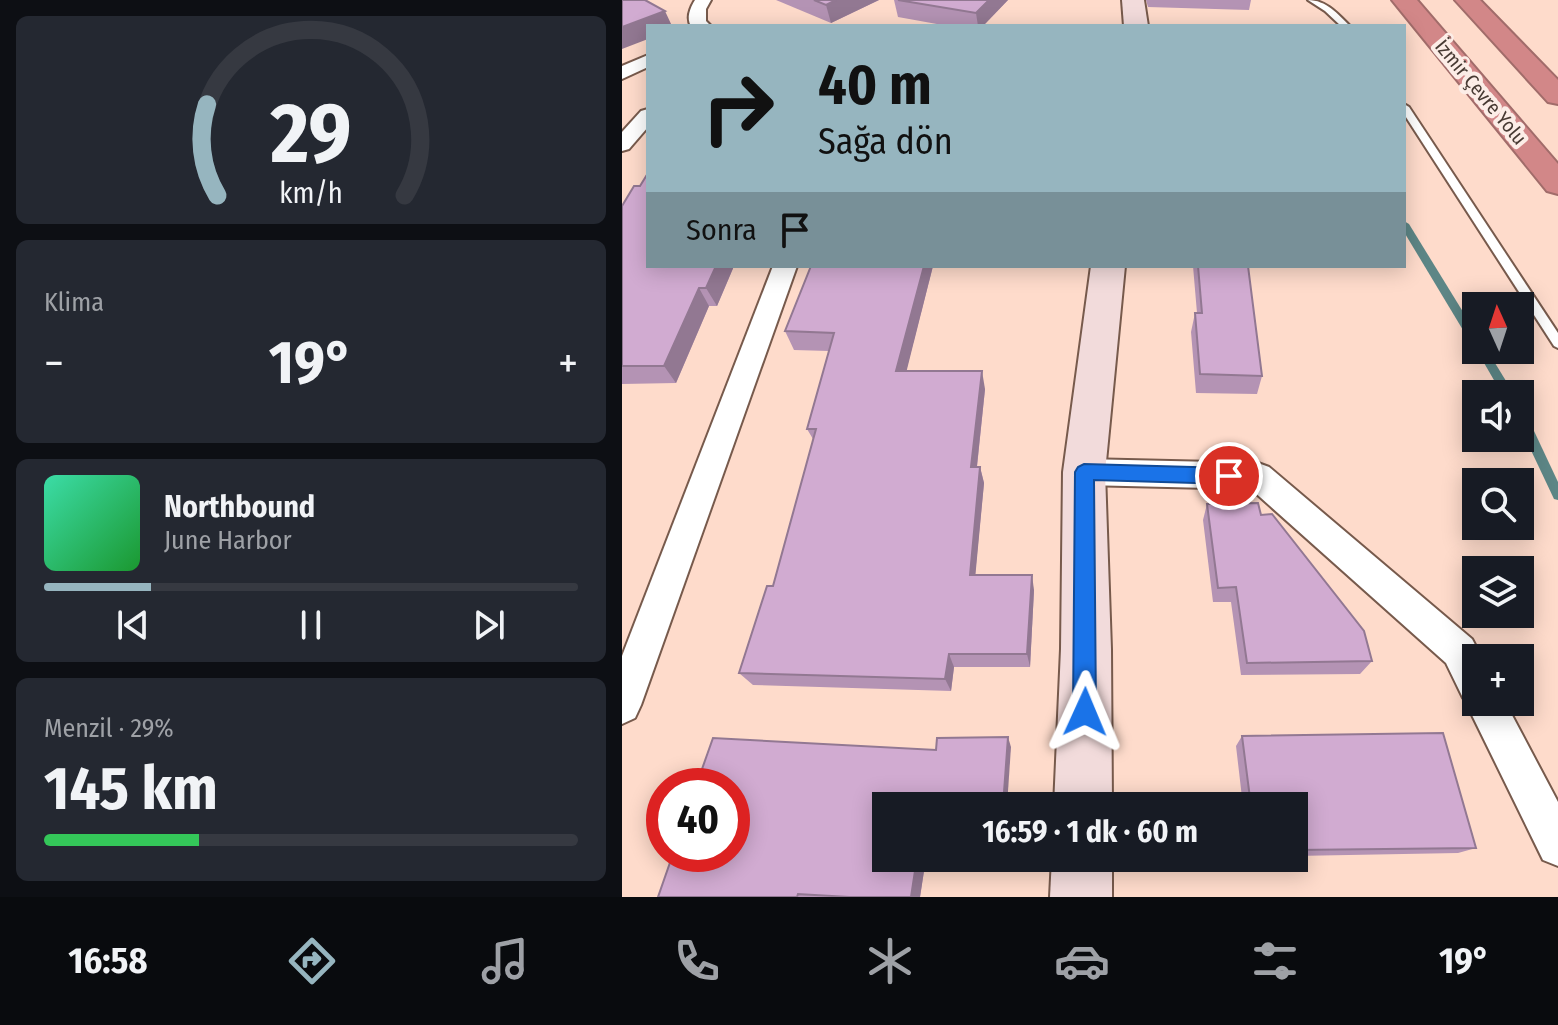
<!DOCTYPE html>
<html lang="tr">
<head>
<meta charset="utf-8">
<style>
	:root { --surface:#171b24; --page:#242831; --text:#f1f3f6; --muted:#9ea1a6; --line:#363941; --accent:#96b5bf }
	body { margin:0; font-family:"Fira Sans Condensed",sans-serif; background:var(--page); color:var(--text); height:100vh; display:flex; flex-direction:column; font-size:30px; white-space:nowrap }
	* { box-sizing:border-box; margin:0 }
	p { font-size:26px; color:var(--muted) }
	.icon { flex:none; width:44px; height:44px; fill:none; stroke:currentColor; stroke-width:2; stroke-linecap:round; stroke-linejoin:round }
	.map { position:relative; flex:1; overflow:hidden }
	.panel { display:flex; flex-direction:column; gap:16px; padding:16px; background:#0d0f14; width:622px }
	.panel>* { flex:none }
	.guide { position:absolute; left:24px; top:24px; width:760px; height:244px; border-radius:0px; box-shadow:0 4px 20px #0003; background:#96b5bf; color:#111; overflow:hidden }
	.needle { width:52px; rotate:357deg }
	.fabs { position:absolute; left:840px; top:292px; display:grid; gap:16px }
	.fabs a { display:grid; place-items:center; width:72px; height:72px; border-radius:0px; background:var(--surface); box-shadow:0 4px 20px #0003; font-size:40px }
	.speed { position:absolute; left:24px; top:768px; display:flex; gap:16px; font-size:40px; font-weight:700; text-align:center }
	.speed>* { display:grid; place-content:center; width:104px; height:104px; border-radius:50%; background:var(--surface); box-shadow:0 4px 20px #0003; line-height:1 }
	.speed .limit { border:12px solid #d22; background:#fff; color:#111 }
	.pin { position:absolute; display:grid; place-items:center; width:68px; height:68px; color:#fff; margin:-34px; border:4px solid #fff; border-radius:50%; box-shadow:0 2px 8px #0007 }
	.me { position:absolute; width:88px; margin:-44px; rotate:1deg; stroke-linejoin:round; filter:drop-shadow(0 0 6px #0008) }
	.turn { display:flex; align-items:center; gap:28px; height:168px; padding:0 40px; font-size:36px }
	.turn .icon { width:104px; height:104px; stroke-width:2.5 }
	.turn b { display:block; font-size:56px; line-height:68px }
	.then { display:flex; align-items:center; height:76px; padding:0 40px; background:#0003; gap:16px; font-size:30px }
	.big { font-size:60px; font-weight:700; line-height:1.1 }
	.panel .widget { flex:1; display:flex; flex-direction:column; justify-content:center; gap:12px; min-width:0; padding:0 28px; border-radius:12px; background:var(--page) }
	.panel .dial { align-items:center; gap:0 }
	.dial svg { height:208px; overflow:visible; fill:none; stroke:var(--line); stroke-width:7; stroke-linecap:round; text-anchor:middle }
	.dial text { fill:var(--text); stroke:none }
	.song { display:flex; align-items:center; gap:24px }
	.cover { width:96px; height:96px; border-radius:12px; background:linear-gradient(135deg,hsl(160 70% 55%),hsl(130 70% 35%)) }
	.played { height:8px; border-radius:4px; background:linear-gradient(90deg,var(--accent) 20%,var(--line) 20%) }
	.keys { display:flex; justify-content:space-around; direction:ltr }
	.heat { display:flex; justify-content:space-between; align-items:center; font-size:44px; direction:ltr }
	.charge { height:12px; border-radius:6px; background:linear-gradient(90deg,#34c759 29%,var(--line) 0) }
	.trip { position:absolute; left:250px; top:792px; width:436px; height:80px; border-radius:0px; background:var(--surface); box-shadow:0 4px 20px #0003; font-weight:700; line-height:80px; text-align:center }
	.tabs { display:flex; height:128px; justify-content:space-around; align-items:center; background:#090b0e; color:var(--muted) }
	.tabs .icon { width:56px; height:56px }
	.tabs .on { color:var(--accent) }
	.tabs b { font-size:36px; color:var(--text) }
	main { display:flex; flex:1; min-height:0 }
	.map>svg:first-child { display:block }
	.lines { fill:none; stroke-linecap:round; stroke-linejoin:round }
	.stream { fill:#5d8686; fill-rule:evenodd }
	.lane-casing { stroke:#775a4c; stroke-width:4 }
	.street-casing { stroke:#775a4c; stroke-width:4 }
	.secondary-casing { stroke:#775a4c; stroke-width:4 }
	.highway-casing { stroke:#a16c6a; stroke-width:4 }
	.lane { fill:#fff; fill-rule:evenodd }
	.street { fill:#fff; fill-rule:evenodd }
	.secondary { fill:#f2dbdb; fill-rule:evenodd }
	.highway { fill:#d28788; fill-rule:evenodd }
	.wall { fill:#b493b4 }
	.shaded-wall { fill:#927892 }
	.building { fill:#d1abd1; stroke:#927892; stroke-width:2 }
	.route { fill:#1a73e8; stroke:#114b97; stroke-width:2 }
	.labels { text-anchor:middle; stroke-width:8; stroke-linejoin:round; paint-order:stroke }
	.far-street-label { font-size:20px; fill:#473a33; stroke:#fcede7 }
</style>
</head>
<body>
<main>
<section class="panel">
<div class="widget dial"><svg viewBox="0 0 100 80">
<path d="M14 69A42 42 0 1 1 86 69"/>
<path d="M14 69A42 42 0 0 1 10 34" stroke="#96b5bf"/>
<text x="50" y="56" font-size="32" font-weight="700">29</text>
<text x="50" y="72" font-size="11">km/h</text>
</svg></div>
<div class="widget"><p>Klima</p>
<div class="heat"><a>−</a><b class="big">19°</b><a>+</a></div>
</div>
<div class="widget">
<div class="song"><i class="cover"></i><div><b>Northbound</b><p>June Harbor</p></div></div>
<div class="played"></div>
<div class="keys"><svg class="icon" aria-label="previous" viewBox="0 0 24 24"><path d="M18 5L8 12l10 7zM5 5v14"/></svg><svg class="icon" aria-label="pause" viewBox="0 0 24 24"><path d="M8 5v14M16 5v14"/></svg><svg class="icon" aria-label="next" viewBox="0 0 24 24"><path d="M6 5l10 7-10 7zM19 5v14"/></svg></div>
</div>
<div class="widget"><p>Menzil · 29%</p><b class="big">145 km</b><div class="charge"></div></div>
</section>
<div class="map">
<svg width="936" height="897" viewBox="0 0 936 897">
	<rect width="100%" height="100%" fill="#fedbcb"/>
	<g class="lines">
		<g class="stream">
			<polygon points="782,221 787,224 854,333 854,346 850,345 782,232"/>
			<polygon points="854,349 865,350 892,394 880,394"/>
			<polygon points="898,409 904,414 936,482 936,500 932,499 898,427"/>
		</g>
		<g class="lane-casing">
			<g id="lane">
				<path d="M 686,0 C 704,0 716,14 728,26 L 719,26 L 703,11 Z"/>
				<polygon points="782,104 787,107 936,333 936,348 932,346 782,114"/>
			</g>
		</g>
		<g class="street-casing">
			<g id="street">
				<path d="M 73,0 L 89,0 L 84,9 L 84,21 L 89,26 L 69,26 C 64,18 68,8 73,0 Z"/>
				<polygon points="26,55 26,67 0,79 0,66"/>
				<polygon points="26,109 26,127 7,149 0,151 0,132 19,111"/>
				<polygon points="151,266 175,266 19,705 13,718 0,724 0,656"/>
				<polygon points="462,459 636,463 647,467 850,639 860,658 854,658 854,702 883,702 936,802 936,866 921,860 850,715 845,700 841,698 824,663 629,489 462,485 451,481 447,472 451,463"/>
			</g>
		</g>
		<g class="secondary-casing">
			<g id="secondary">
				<polygon points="500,0 522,0 526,26 502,26"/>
				<polygon points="469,266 503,266 483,472 489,649 490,806 432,806 439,649 441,472"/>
				<polygon points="430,858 490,858 490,897 428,897"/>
			</g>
		</g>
		<g class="highway-casing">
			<g id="highway">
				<polygon points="770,0 795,0 936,164 936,194 925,191"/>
				<polygon points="833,0 858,0 936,80 936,104 926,102"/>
			</g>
		</g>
		<use href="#lane" class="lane"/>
		<use href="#street" class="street"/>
		<use href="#secondary" class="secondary"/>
		<use href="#highway" class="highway"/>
	</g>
	<g class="wall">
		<polygon points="154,0 257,0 209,23"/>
		<polygon points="272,0 386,0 361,26 326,26 276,17"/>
		<polygon points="524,0 629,0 627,10 526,7"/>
		<polygon points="0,206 26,266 112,266 95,306 87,306 54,383 0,384"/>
		<polygon points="311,266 284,371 363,389 355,467 358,467 362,483 353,575 412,590 408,667 332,667 329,691 131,685 117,673 151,586 191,439 185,429 207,351 172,350 163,331"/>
		<polygon points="571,266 626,266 640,376 635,394 574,393 569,332 573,313 575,313"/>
		<polygon points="585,504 750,661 738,674 619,675 609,602 591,602 581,520"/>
		<polygon points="620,736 854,848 836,853 672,856 672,806 621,806 614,746"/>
		<polygon points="389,747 264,806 264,858 304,858 298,897 36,897"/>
	</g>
	<g class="shaded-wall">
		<polygon points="214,0 257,0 209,23 204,5"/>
		<polygon points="367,0 386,0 361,26 356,26 354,13"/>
		<polygon points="43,11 50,26 26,26 26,39 0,49 0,27"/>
		<polygon points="94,266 112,266 95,306 84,288"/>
		<polygon points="302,266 311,266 280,389 274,371"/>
		<polygon points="77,288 87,306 54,383 42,366"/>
		<polygon points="360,371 363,389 353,484 349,467"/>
		<polygon points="358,467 362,483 352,590 348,575"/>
		<polygon points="410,575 412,590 408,667 405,654"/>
		<polygon points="327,654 332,667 329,691 323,679"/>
		<polygon points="386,737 389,747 385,806 381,806"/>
		<polygon points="295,858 304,858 298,897 289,897"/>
	</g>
	<g class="building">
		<polygon points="0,0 23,0 43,11 0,27"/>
		<polygon points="192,0 214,0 204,5"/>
		<polygon points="276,0 367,0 354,13"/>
		<polygon points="26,173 26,266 94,266 84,288 77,288 42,366 0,366 0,206 12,186 18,186"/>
		<polygon points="189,266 302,266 274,371 360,371 349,467 358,467 348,575 410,575 405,654 327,654 323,679 117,673 145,586 151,586 194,429 185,429 212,333 163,331"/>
		<polygon points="576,266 626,266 640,376 578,374 573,313 580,313"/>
		<polygon points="636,503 639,515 650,514 742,631 750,661 625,663 614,587 596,588 585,504"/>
		<polygon points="821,733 854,848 672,850 672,806 629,806 620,736"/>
		<polygon points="386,737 381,806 264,806 264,858 295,858 289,897 227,897 176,894 175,897 36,897 51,854 110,854 110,786 74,786 91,738 314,750 315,738"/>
	</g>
	<polygon class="route" points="462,464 607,468 614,470 616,476 614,481 607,484 472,480 474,712 471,720 463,724 454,720 451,712 453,472 456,467"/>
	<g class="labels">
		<g class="far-street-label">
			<text transform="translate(859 92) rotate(50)" y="7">İzmir Çevre Yolu</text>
		</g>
	</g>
</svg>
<div class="fabs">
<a><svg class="needle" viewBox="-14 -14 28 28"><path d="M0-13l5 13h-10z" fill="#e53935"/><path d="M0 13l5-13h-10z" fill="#9ea1a6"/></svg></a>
<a><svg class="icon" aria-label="sound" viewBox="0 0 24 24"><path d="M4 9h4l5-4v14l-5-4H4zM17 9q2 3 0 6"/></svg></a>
<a><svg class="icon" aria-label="search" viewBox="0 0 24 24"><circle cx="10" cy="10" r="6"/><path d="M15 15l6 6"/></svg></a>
<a><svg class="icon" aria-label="layers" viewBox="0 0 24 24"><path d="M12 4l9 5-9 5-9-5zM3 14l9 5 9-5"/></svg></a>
<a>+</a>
</div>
<div class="speed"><div class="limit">40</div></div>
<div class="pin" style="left:607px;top:476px;background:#d93025"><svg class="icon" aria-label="arrive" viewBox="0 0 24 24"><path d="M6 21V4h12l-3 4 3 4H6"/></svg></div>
<svg class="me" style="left:463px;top:712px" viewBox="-20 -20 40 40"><path d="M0-17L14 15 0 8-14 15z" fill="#1a73e8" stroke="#fff" stroke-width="4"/></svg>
<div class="trip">16:59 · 1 dk · 60 m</div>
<div class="guide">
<div class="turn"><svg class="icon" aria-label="right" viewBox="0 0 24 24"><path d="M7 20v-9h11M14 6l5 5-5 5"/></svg><div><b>40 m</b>Sağa dön</div></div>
<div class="then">Sonra<svg class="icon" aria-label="arrive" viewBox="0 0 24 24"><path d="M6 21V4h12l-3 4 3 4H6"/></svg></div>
</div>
</div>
</main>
<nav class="tabs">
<b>16:58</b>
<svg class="icon on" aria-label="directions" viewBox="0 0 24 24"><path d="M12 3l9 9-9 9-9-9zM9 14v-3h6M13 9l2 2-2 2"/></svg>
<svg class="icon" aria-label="music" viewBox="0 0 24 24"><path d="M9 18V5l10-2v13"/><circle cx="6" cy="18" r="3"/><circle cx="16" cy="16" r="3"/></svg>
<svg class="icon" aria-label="phone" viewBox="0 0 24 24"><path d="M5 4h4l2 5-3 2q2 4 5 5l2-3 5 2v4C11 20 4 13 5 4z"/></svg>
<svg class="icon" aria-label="climate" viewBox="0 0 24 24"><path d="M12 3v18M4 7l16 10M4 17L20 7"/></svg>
<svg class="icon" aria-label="car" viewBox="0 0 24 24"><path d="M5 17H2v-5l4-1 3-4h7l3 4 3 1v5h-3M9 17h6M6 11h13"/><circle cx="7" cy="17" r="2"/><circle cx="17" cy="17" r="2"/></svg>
<svg class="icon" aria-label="filters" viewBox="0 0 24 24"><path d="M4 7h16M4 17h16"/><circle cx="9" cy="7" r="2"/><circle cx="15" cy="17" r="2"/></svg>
<b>19°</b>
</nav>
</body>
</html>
